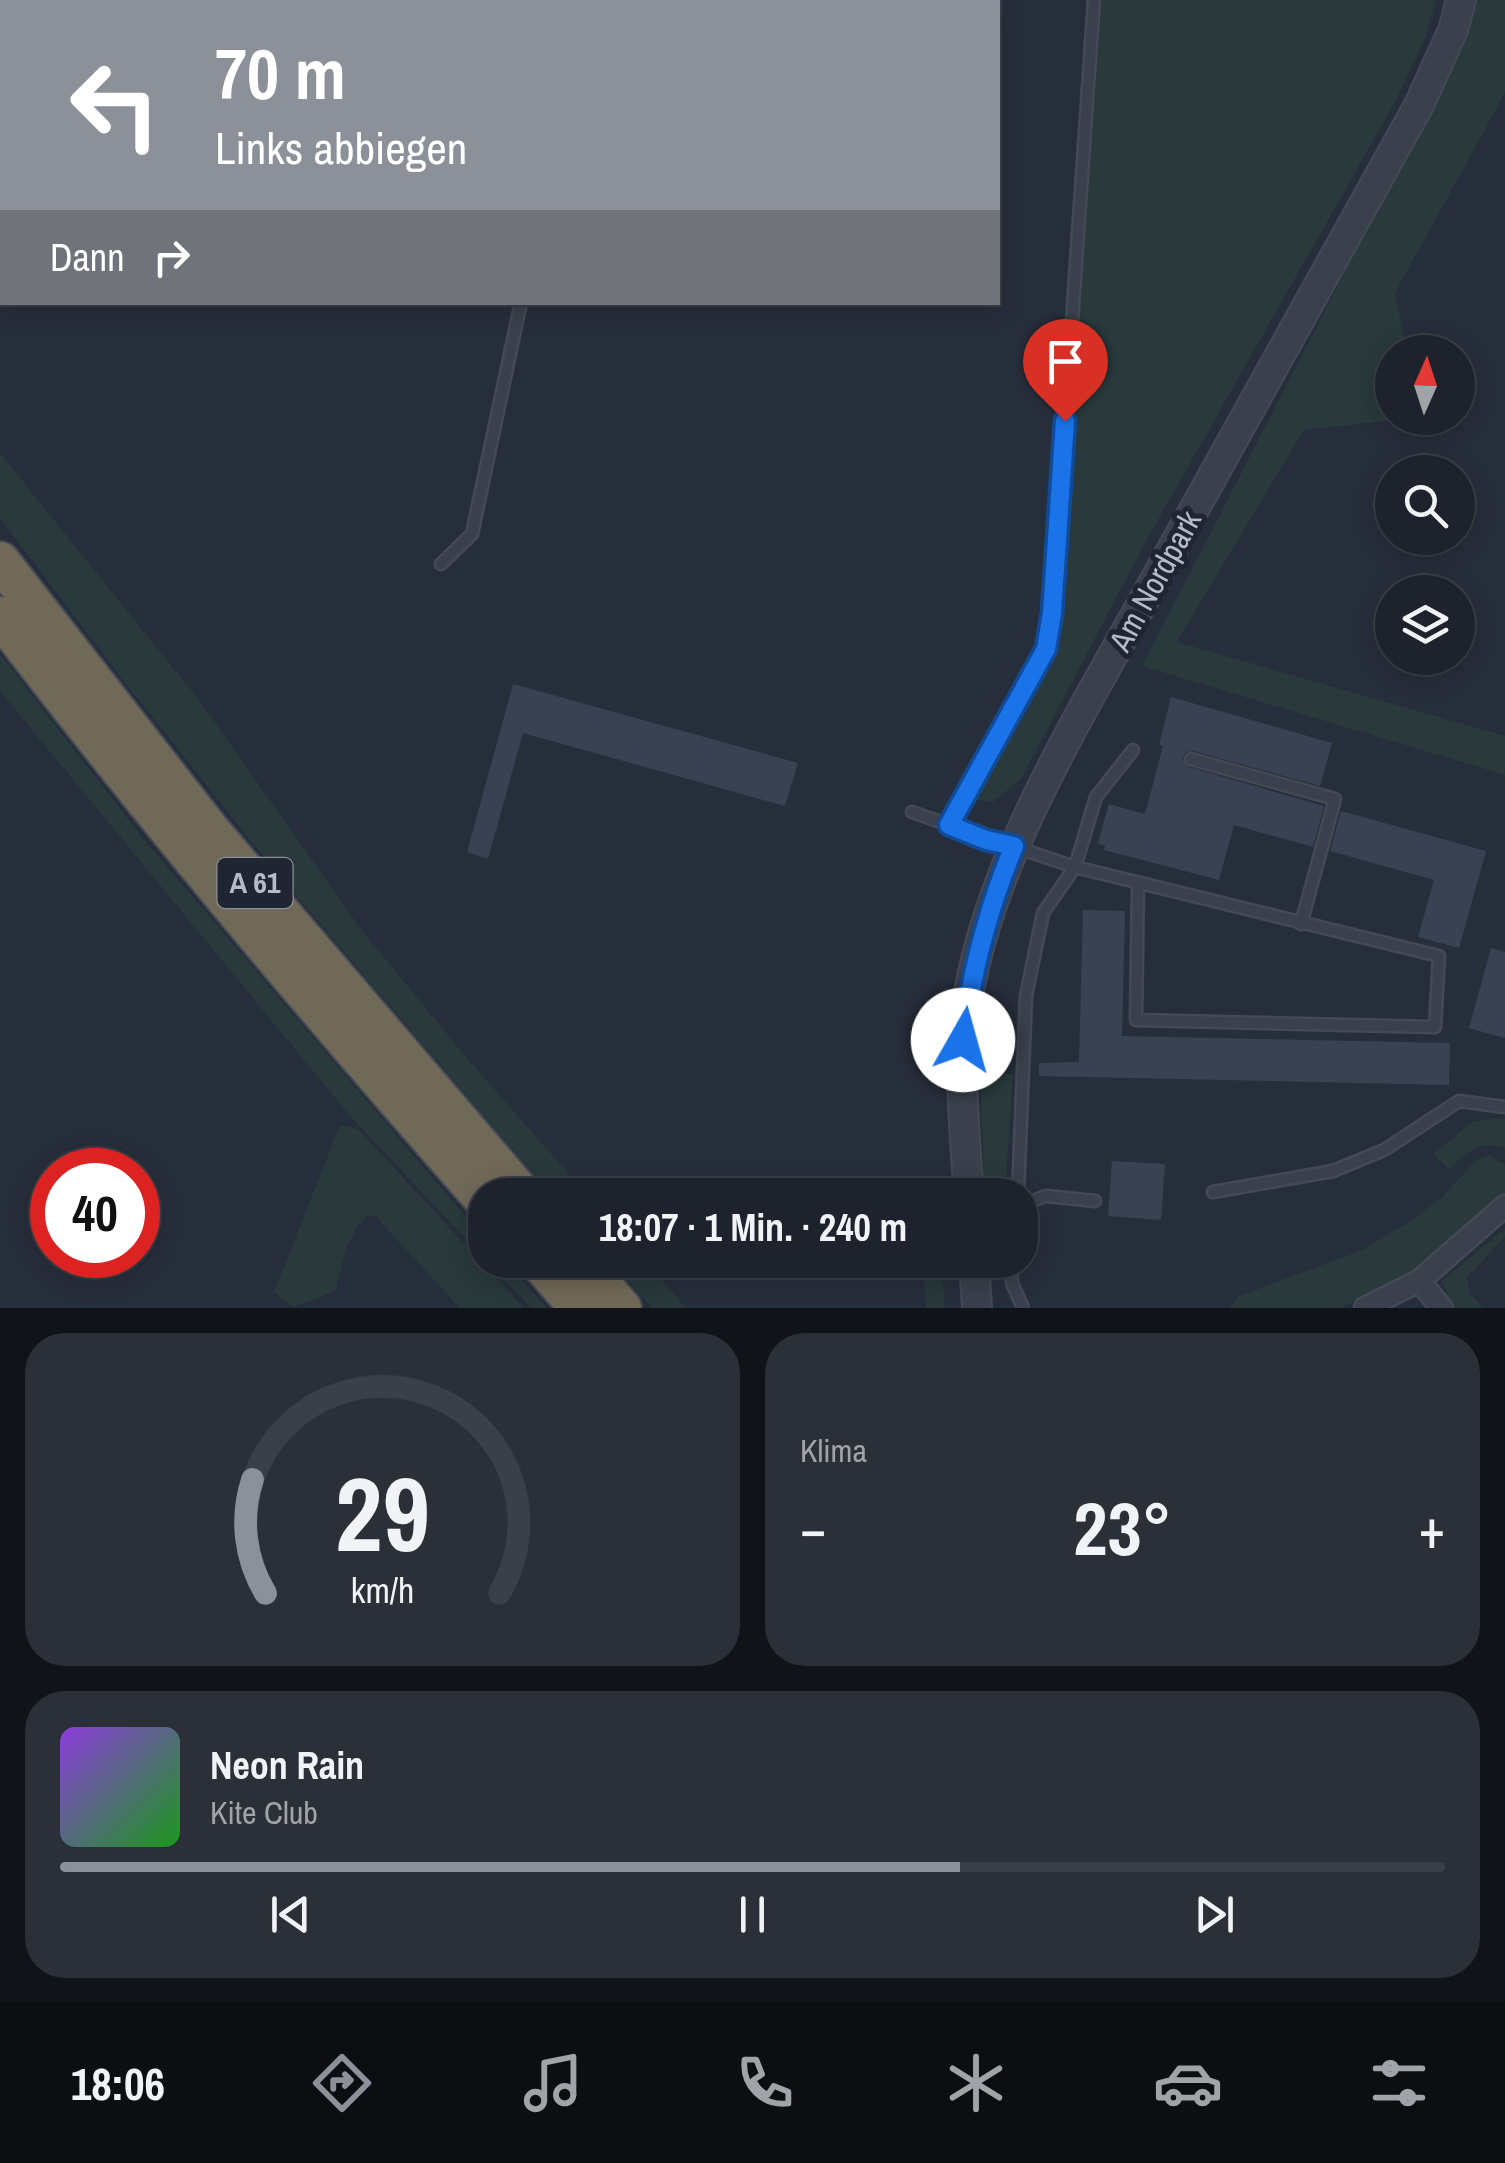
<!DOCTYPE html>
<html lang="de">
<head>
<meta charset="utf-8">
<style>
	:root { --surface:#1d222c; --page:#2a2f38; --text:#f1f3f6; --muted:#a0a4a9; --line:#3b3f48; --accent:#8c9099 }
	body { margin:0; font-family:"Archivo Narrow",sans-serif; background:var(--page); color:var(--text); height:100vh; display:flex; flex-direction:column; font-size:38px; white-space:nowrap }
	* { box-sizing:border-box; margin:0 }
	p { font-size:32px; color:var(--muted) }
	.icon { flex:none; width:55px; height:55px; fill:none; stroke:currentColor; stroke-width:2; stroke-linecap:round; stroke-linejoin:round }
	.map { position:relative; height:1308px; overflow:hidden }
	.details { display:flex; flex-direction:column; gap:25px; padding:25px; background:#101318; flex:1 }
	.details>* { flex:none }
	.guide { position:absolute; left:0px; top:0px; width:1000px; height:305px; box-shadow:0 5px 25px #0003,0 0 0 2px var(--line); background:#8c9099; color:#fff; overflow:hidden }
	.needle { width:65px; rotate:3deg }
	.buttons { position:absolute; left:1375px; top:335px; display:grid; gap:20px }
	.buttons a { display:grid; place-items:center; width:100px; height:100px; border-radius:50%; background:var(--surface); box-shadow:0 5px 25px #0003,0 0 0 2px var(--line); font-size:50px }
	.speed { position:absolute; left:30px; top:1148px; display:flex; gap:20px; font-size:50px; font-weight:700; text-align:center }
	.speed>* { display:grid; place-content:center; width:130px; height:130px; border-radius:50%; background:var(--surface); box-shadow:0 5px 25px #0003,0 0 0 2px var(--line); line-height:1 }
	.speed .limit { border:15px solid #d22; background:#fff; color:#111 }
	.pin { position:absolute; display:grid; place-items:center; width:85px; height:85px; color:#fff; margin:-102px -42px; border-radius:50% 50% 50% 0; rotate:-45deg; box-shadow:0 0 10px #0007 }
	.pin .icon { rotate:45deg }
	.me { position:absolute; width:110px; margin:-55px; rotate:7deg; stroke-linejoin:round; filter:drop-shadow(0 0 8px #0008) }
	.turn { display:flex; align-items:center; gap:35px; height:210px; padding:0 50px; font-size:45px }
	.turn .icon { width:130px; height:130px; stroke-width:2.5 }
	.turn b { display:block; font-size:70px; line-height:85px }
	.then { display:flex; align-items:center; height:95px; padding:0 50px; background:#0003; gap:20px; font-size:38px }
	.big { font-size:75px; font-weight:700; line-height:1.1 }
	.details .card { flex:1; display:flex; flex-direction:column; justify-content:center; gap:15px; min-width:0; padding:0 35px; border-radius:40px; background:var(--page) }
	.details .dial { align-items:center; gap:0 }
	.dial svg { height:260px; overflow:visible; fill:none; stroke:var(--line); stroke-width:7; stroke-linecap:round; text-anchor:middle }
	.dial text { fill:var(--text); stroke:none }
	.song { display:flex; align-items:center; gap:30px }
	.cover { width:120px; height:120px; border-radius:15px; background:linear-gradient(135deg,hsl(270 70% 55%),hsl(120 70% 35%)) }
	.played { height:10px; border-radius:5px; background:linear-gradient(90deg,var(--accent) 65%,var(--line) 65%) }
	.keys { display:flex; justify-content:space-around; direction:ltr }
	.heat { display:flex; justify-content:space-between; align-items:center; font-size:55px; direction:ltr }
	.details .tiles { flex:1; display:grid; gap:25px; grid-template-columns:1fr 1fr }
	.card:last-child { grid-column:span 2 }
	.trip { position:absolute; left:468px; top:1178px; width:570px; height:100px; border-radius:40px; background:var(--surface); box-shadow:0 5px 25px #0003,0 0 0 2px var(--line); font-weight:700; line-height:100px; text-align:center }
	.dock { display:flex; height:160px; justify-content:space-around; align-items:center; background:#0c0e12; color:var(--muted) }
	.dock .icon { width:70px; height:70px }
	.dock .current { color:var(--accent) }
	.dock b { font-size:45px; color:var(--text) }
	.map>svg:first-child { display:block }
	.green { fill:#29393c }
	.building { fill:#394252 }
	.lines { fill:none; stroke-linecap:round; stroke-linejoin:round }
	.service-casing { stroke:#434955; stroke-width:15 }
	.minor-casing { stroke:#434955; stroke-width:25 }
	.tertiary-casing { stroke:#434955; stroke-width:32 }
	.motorway-casing { stroke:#454b57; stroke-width:42 }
	.service { stroke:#3a404c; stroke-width:10 }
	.minor { stroke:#3a404c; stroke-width:20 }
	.tertiary { stroke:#3a404c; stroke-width:28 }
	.motorway { stroke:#716958; stroke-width:38 }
	.route-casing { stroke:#114b97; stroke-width:25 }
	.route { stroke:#1a73e8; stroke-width:18 }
	.labels { text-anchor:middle; stroke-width:10; stroke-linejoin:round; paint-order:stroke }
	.shield { fill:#1f2531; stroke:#898f9a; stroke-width:2.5 }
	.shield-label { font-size:30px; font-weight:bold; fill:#b6bcc7 }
	.street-label { font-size:32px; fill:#b6bcc7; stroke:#1f2531 }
</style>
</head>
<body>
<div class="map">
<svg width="1505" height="1308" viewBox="0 0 1505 1308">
	<rect width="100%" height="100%" fill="#272e3b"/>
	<g class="green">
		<polygon points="1102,0 1436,0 1425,38 1395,102 1146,541 1021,779 993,802 972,799 1035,681 1057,619"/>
		<polygon points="1472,0 1505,0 1505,93 1395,293 1407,352 1392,352 1392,418 1411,418 1304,430 1177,642 1505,736 1505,775 1142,666 1423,120"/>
		<polygon points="0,453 199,700 363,932 462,1052 587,1195 551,1195 275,871 125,683 0,518"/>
		<polygon points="0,654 146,842 485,1239 485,1259 350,1116 0,691"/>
		<polygon points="980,1073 1013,1074 1005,1195 985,1195"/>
		<path d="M 1494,1118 L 1505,1119 L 1505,1148 C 1481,1139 1467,1152 1449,1169 L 1434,1154 L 1472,1122 Z"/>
		<path d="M 340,1125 L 358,1129 L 524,1308 L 460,1308 L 376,1217 L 368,1215 C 348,1233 341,1265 336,1291 L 293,1307 L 274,1292 Z"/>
		<polygon points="1489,1155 1505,1165 1505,1196 1450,1246 1406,1276 1340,1308 1229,1308 1237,1297 1362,1250 1409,1222 1441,1198 1476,1160"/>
		<polygon points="1505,1229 1505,1237 1467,1277 1470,1295 1484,1308 1456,1308 1441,1282"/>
		<polygon points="486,1260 504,1260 547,1308 531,1308"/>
		<polygon points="609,1260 644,1260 686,1308 652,1308"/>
		<polygon points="923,1260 941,1260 945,1308 926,1308"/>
	</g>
	<g class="building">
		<polygon points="513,684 798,763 785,806 523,733 488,859 467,852"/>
		<polygon points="1171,697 1332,743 1320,786 1193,751 1186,752 1182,758 1189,767 1324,806 1313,847 1234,825 1219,880 1104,850 1105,846 1098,843 1109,804 1145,814 1163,746 1159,745"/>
		<polygon points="1341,811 1486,851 1459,948 1418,937 1434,880 1330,851"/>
		<polygon points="1083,910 1125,911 1122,1036 1450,1043 1449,1085 1039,1076 1039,1063 1079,1062"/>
		<polygon points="1491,948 1505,952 1505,1038 1469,1028"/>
		<polygon points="1112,1161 1165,1164 1161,1220 1108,1216"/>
	</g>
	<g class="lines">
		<g class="service-casing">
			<g id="service">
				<polyline points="1094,0 1052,613 1046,649 949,825 1075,867 1439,956 1435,1027 1136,1020 1138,883"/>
				<polyline points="592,2 592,0"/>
				<polyline points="441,564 472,534 521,302"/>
				<polyline points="1191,759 1335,799 1301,924"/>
				<polyline points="912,812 949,825"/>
				<polyline points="1213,1192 1333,1171 1384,1150 1459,1101 1505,1107"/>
				<polyline points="1018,1195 1026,996 1043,913 1075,867 1096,797 1133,750"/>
				<polyline points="1020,1214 1024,1204 1046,1196 1095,1201"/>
				<polyline points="1011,1260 1012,1283 1023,1308"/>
			</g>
		</g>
		<g class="minor-casing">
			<g id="minor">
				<polyline points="1419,1281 1442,1308"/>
				<polyline points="1365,1308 1419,1281 1505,1206"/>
			</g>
		</g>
		<g class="tertiary-casing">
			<g id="tertiary">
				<path d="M 969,1195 C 964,1127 957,1059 969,992 C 994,852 1083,711 1151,587 C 1241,426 1330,265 1419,105 L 1453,30 L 1461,0"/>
				<polyline points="974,1260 977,1308"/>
			</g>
		</g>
		<g class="motorway-casing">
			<g id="motorway">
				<polyline points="0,561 210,830 523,1195"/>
				<path d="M 0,616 C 154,818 317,1011 485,1201"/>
				<polyline points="537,1260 579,1308"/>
				<polyline points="580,1260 622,1308"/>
			</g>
		</g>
		<use href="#service" class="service"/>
		<use href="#minor" class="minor"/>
		<use href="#tertiary" class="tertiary"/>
		<use href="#motorway" class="motorway"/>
	</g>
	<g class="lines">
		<g class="route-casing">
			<path id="route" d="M 963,1040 C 971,973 988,909 1014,846 L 986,840 L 949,825 L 1046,649 L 1052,613 L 1065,421"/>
		</g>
		<use href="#route" class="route"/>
	</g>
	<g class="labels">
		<rect class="shield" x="217.5" y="858" width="75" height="50" rx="8"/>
		<g class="shield-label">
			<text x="255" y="893">A 61</text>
		</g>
		<g class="street-label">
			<text transform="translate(1155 581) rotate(-61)" y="11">Am Nordpark</text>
		</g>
	</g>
</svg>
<div class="buttons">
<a><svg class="needle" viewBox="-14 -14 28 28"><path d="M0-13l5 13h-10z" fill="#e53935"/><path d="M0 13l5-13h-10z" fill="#a0a4a9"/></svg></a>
<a><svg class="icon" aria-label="search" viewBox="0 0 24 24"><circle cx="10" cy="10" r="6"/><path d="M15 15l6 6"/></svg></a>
<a><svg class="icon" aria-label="layers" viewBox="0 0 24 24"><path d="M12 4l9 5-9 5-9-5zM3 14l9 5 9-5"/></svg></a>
</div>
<div class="speed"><div class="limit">40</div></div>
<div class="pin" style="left:1065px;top:421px;background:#d93025"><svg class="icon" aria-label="arrive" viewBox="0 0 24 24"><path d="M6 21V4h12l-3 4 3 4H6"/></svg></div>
<svg class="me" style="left:963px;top:1040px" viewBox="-20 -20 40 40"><circle r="19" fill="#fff"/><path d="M0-13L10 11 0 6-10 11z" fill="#1a73e8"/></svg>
<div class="trip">18:07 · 1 Min. · 240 m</div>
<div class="guide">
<div class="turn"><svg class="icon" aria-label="left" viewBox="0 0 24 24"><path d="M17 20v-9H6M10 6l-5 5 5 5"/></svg><div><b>70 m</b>Links abbiegen</div></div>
<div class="then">Dann<svg class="icon" aria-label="right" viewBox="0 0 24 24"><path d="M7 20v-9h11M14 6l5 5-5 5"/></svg></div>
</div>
</div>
<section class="details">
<div class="tiles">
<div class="card dial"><svg viewBox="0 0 100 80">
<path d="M14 69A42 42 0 1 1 86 69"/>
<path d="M14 69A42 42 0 0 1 10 34" stroke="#8c9099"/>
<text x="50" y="56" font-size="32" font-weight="700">29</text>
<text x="50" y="72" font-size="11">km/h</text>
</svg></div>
<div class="card"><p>Klima</p>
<div class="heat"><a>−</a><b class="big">23°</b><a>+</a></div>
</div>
<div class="card">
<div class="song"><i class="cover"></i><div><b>Neon Rain</b><p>Kite Club</p></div></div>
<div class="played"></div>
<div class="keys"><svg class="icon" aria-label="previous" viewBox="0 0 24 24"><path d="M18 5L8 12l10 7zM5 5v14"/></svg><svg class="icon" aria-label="pause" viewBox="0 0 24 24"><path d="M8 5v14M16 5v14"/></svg><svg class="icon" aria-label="next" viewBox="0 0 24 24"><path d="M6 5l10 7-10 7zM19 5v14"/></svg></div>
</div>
</div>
</section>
<nav class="dock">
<b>18:06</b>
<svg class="icon current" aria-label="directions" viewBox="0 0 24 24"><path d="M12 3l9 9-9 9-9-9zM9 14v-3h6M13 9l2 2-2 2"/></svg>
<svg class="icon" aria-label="music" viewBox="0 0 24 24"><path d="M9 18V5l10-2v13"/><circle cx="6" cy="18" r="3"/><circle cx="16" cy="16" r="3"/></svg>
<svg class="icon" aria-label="phone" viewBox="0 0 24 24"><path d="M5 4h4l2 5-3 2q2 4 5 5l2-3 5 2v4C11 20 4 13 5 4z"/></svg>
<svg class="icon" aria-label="climate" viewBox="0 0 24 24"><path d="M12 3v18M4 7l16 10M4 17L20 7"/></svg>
<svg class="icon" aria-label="car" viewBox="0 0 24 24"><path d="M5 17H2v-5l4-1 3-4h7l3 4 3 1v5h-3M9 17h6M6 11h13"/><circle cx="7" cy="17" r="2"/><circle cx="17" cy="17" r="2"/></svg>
<svg class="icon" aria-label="filters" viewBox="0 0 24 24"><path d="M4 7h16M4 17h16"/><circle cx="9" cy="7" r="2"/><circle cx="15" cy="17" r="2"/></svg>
</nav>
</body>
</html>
